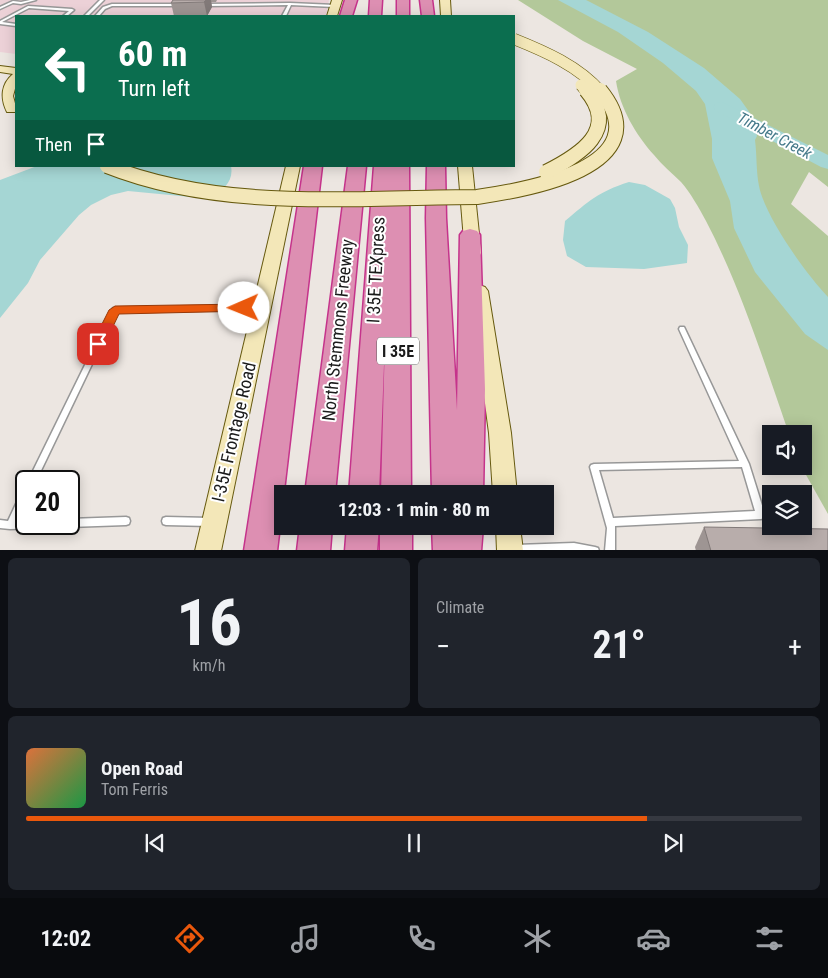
<!DOCTYPE html>
<html lang="en">
<head>
<meta charset="utf-8">
<style>
	:root { --surface:#171b24; --page:#20242c; --text:#f1f3f6; --muted:#9ea1a6; --line:#363941; --accent:#ea580c }
	body { margin:0; font-family:"Roboto Condensed",sans-serif; background:var(--page); color:var(--text); height:100vh; display:flex; flex-direction:column; font-size:19px; white-space:nowrap }
	* { box-sizing:border-box; margin:0 }
	p { font-size:16px; color:var(--muted) }
	.icon { flex:none; width:28px; height:28px; fill:none; stroke:currentColor; stroke-width:2; stroke-linecap:round; stroke-linejoin:round }
	.map { position:relative; height:550px; overflow:hidden }
	.details { display:flex; flex-direction:column; gap:8px; padding:8px; background:#0d0f14; flex:1 }
	.details>* { flex:none }
	.guide { position:absolute; left:15px; top:15px; width:500px; height:152px; border-radius:0px; box-shadow:0 2px 12px #0003; background:#0b6e4f; color:#fff; overflow:hidden }
	.buttons { position:absolute; left:762px; top:425px; display:grid; gap:10px }
	.buttons a { display:grid; place-items:center; width:50px; height:50px; border-radius:0px; background:var(--surface); box-shadow:0 2px 12px #0003; font-size:25px }
	.speed { position:absolute; left:15px; top:470px; display:flex; gap:10px; font-size:25px; font-weight:700; text-align:center }
	.speed>* { display:grid; place-content:center; width:65px; height:65px; border-radius:50%; background:var(--surface); box-shadow:0 2px 12px #0003; line-height:1 }
	.speed .limit { border:2px solid #111; border-radius:8px; background:#fff; color:#111 }
	.pin { position:absolute; display:grid; place-items:center; width:42px; height:42px; color:#fff; margin:-21px; border-radius:10px; box-shadow:0 2px 8px #0006 }
	.me { position:absolute; width:55px; margin:-28px; rotate:269deg; stroke-linejoin:round; filter:drop-shadow(0 0 4px #0008) }
	.turn { display:flex; align-items:center; gap:18px; height:105px; padding:0 20px; font-size:22px }
	.turn .icon { width:65px; height:65px; stroke-width:2.5 }
	.turn b { display:block; font-size:35px; line-height:42px }
	.then { display:flex; align-items:center; height:48px; padding:0 20px; background:#0003; gap:10px; font-size:19px }
	.big { font-size:38px; font-weight:700; line-height:1.1 }
	.details .widget { flex:1; display:flex; flex-direction:column; justify-content:center; gap:8px; min-width:0; padding:0 18px; border-radius:8px; background:var(--page) }
	.details .dial { align-items:center; gap:0 }
	.dial b { font-size:65px; line-height:1 }
	.song { display:flex; align-items:center; gap:15px }
	.cover { width:60px; height:60px; border-radius:8px; background:linear-gradient(135deg,hsl(20 70% 55%),hsl(140 70% 35%)) }
	.played { height:5px; border-radius:2px; background:linear-gradient(90deg,var(--accent) 80%,var(--line) 80%) }
	.keys { display:flex; justify-content:space-around; direction:ltr }
	.heat { display:flex; justify-content:space-between; align-items:center; font-size:28px; direction:ltr }
	.details .tiles { flex:1; display:grid; gap:8px; grid-template-columns:1fr 1fr }
	.widget:last-child { grid-column:span 2 }
	.trip { position:absolute; left:274px; top:485px; width:280px; height:50px; border-radius:0px; background:var(--surface); box-shadow:0 2px 12px #0003; font-weight:700; line-height:50px; text-align:center }
	.tabs { display:flex; height:80px; justify-content:space-around; align-items:center; background:#090b0e; color:var(--muted) }
	.tabs .icon { width:35px; height:35px }
	.tabs .on { color:var(--accent) }
	.tabs b { font-size:22px; color:var(--text) }
	.map>svg:first-child { display:block }
	.commercial { fill:#ecd1d7 }
	.forest { fill:#b3c89a }
	.water { fill:#a5d6d4 }
	.lines { fill:none; stroke-linecap:round; stroke-linejoin:round }
	.river { fill:#a5d6d4; fill-rule:evenodd }
	.lane-casing { stroke:#989898; stroke-width:3 }
	.secondary-casing { stroke:#66590e; stroke-width:2 }
	.highway-casing { stroke:#c5338b; stroke-width:3 }
	.lane { fill:#fff; fill-rule:evenodd }
	.secondary { fill:#f3e7b8; fill-rule:evenodd }
	.highway { fill:#dd8fb2; fill-rule:evenodd }
	.secondary-bridge-far1-casing { stroke:#66590e; stroke-width:12; stroke-linecap:butt }
	.secondary-bridge-casing { stroke:#66590e; stroke-width:16; stroke-linecap:butt }
	.secondary-bridge-far1 { stroke:#f3e7b8; stroke-width:11 }
	.secondary-bridge { stroke:#f3e7b8; stroke-width:14 }
	.wall { fill:#9e9593 }
	.shaded-wall { fill:#817978 }
	.building { fill:#b8adab; stroke:#817978 }
	.route { fill:#ea580c; stroke:#983908 }
	.labels { text-anchor:middle; stroke-width:4; stroke-linejoin:round; paint-order:stroke }
	.far-water-label { font-size:16px; font-style:italic; fill:#477b8b; stroke:#fff }
	.shield { fill:#fff; stroke:#5f5f5f; stroke-width:1 }
	.shield-label { font-size:16px; font-weight:bold; fill:#1b1b1b }
	.street-label { font-size:18px; fill:#1b1b1b; stroke:#fff }
</style>
</head>
<body>
<div class="map">
<svg width="828" height="551" viewBox="0 0 828 551">
	<rect width="100%" height="100%" fill="#ece6e1"/>
	<polygon class="commercial" points="0,0 329,0 326,16 16,16 16,54 0,52"/>
	<path class="forest" d="M 518,0 L 828,0 L 828,187 L 809,172 L 791,204 L 828,236 L 828,514 L 801,466 L 804,466 L 804,434 L 789,434 C 764,362 741,288 706,221 C 699,208 690,192 681,182 C 672,173 662,165 654,155 C 636,135 620,108 616,81 L 637,69 L 583,41 Z"/>
	<g class="water">
		<path d="M 558,0 L 586,0 L 590,2 L 648,32 L 704,68 L 740,99 L 750,113 L 757,136 L 755,140 C 757,155 756,171 759,186 C 765,217 806,274 828,297 L 828,350 L 805,334 L 755,272 L 734,228 L 730,201 L 712,158 L 712,139 L 705,104 L 696,91 L 663,63 L 618,32 Z"/>
		<path d="M 37,166 L 231,166 C 234,182 223,189 212,199 L 128,191 L 111,195 L 91,205 L 79,215 L 40,260 L 28,283 L 0,318 L 0,180 Z"/>
		<path d="M 629,182 L 645,185 L 670,199 L 675,208 L 679,227 L 688,245 L 687,263 L 644,269 L 586,267 L 567,256 L 563,240 L 565,221 C 589,201 598,192 629,182 Z"/>
	</g>
	<g class="lines">
		<polygon class="river" points="722,102 828,155 828,169 821,167 716,111 713,107 716,103"/>
		<g class="lane-casing">
			<g id="lane">
				<polygon points="30,0 36,0 21,4 13,3 0,9 0,7 13,1 21,2"/>
				<polygon points="100,0 104,0 88,16 84,16"/>
				<polygon points="290,3 335,5 337,6 335,7 291,5 286,16 282,16 288,5 204,6 202,5 204,4"/>
				<polygon points="112,4 179,4 181,5 179,6 112,6 105,9 99,16 95,16 103,7"/>
				<polygon points="28,6 72,9 74,10 67,16 63,16 69,11 29,8 2,22 16,24 16,26 0,24 0,21"/>
				<polygon points="261,306 263,306 264,308 263,310 117,312 36,481 28,481 113,308"/>
				<path d="M 680,327 L 684,327 L 685,329 L 749,464 L 765,515 L 764,518 L 761,519 L 615,526 L 615,551 L 605,551 L 607,528 L 590,467 L 591,465 L 594,464 L 739,461 L 679,329 ZM 742,467 L 755,511 L 613,518 L 599,470 Z"/>
				<polygon points="26,488 26,500 16,521 26,521 26,524 46,524 45,527 42,528 10,529 0,528 0,520 8,521 23,489"/>
				<polygon points="126,517 129,518 130,521 129,524 126,525 69,527 66,526 65,524 69,524 69,519"/>
				<polygon points="166,517 210,518 213,519 214,522 213,525 210,526 166,525 163,524 162,521 163,518"/>
				<polygon points="574,543 595,547 598,548 599,551 512,551 511,549 513,546 516,545"/>
			</g>
		</g>
		<g class="secondary-casing">
			<g id="secondary">
				<polygon points="332,0 342,0 337,16 327,16"/>
				<polygon points="440,0 450,0 451,16 441,16"/>
				<path d="M 0,66 L 16,68 L 16,85 L 13,96 L 16,107 L 15,112 L 7,112 C 0,98 1,84 13,74 L 0,72 Z"/>
				<polygon points="286,166 300,166 221,551 195,551"/>
				<polygon points="458,166 472,166 481,253 479,257 467,257 465,253"/>
				<polygon points="479,285 485,287 488,291 511,433 517,494 493,494 489,433 470,291 473,287"/>
				<polygon points="496,526 520,526 523,551 497,551"/>
			</g>
		</g>
		<g class="highway-casing">
			<g id="highway">
				<polygon points="345,0 357,0 352,16 340,16"/>
				<polygon points="370,0 382,0 381,16 369,16"/>
				<rect x="397" y="0" width="12" height="16"/>
				<polygon points="420,0 432,0 434,16 422,16"/>
				<polygon points="304,166 322,166 277,551 244,551"/>
				<polygon points="348,166 366,166 335,494 305,494"/>
				<polygon points="374,166 409,166 411,494 381,494 385,339 379,494 349,494"/>
				<polygon points="427,166 445,166 446,218 457,410 460,235 463,231 470,229 477,231 480,235 485,389 483,494 432,494 426,218"/>
				<polygon points="300,526 332,526 330,551 297,551"/>
				<polygon points="347,526 379,526 377,551 345,551"/>
				<rect x="380" y="526" width="32" height="25"/>
				<polygon points="432,526 483,526 481,551 433,551"/>
			</g>
		</g>
		<use href="#lane" class="lane"/>
		<use href="#secondary" class="secondary"/>
		<use href="#highway" class="highway"/>
		<g class="secondary-bridge-far1-casing">
			<g id="secondary-bridge-far1">
				<path d="M 514,39 C 544,51 579,66 601,92"/>
				<polyline points="581,85 587,92"/>
			</g>
		</g>
		<g class="secondary-bridge-casing">
			<g id="secondary-bridge">
				<path d="M 107,166 C 223,212 355,197 477,197 C 526,190 663,167 600,90"/>
				<path d="M 546,172 C 580,155 620,130 586,90"/>
			</g>
		</g>
		<use href="#secondary-bridge-far1" class="secondary-bridge-far1"/>
		<use href="#secondary-bridge" class="secondary-bridge"/>
	</g>
	<g class="wall">
		<polygon points="173,0 217,0 216,2 211,2 212,7 207,16 174,16 171,3"/>
		<polygon points="704,527 828,551 696,551 695,547"/>
	</g>
	<polygon class="shaded-wall" points="206,0 211,0 212,7 207,16 204,2"/>
	<g class="building">
		<polygon points="173,0 206,0 204,2 171,3"/>
		<polygon points="704,527 828,529 828,551 711,551"/>
	</g>
	<polygon class="route" points="244,304 250,308 248,311 119,314 103,347 94,347 92,344 109,310 115,306"/>
	<g class="labels">
		<g class="far-water-label">
			<text transform="translate(775 135) rotate(28)" y="6">Timber Creek</text>
		</g>
		<rect class="shield" x="377" y="337.5" width="42" height="27" rx="4"/>
		<g class="shield-label">
			<text x="398" y="357">I 35E</text>
		</g>
		<g class="street-label">
			<text transform="translate(376 270) rotate(-87)" y="6">I 35E TEXpress</text>
			<text transform="translate(338 330) rotate(-84)" y="6">North Stemmons Freeway</text>
			<text transform="translate(234 432) rotate(-77)" y="6">I-35E Frontage Road</text>
		</g>
	</g>
</svg>
<div class="buttons">
<a><svg class="icon" aria-label="sound" viewBox="0 0 24 24"><path d="M4 9h4l5-4v14l-5-4H4zM17 9q2 3 0 6"/></svg></a>
<a><svg class="icon" aria-label="layers" viewBox="0 0 24 24"><path d="M12 4l9 5-9 5-9-5zM3 14l9 5 9-5"/></svg></a>
</div>
<div class="speed"><div class="limit">20</div></div>
<div class="pin" style="left:98px;top:344px;background:#d93025"><svg class="icon" aria-label="arrive" viewBox="0 0 24 24"><path d="M6 21V4h12l-3 4 3 4H6"/></svg></div>
<svg class="me" style="left:244px;top:308px" viewBox="-20 -20 40 40"><circle r="19" fill="#fff"/><path d="M0-13L10 11 0 6-10 11z" fill="#ea580c"/></svg>
<div class="trip">12:03 · 1 min · 80 m</div>
<div class="guide">
<div class="turn"><svg class="icon" aria-label="left" viewBox="0 0 24 24"><path d="M17 20v-9H6M10 6l-5 5 5 5"/></svg><div><b>60 m</b>Turn left</div></div>
<div class="then">Then<svg class="icon" aria-label="arrive" viewBox="0 0 24 24"><path d="M6 21V4h12l-3 4 3 4H6"/></svg></div>
</div>
</div>
<section class="details">
<div class="tiles">
<div class="widget dial"><b>16</b><p>km/h</p></div>
<div class="widget"><p>Climate</p>
<div class="heat"><a>−</a><b class="big">21°</b><a>+</a></div>
</div>
<div class="widget">
<div class="song"><i class="cover"></i><div><b>Open Road</b><p>Tom Ferris</p></div></div>
<div class="played"></div>
<div class="keys"><svg class="icon" aria-label="previous" viewBox="0 0 24 24"><path d="M18 5L8 12l10 7zM5 5v14"/></svg><svg class="icon" aria-label="pause" viewBox="0 0 24 24"><path d="M8 5v14M16 5v14"/></svg><svg class="icon" aria-label="next" viewBox="0 0 24 24"><path d="M6 5l10 7-10 7zM19 5v14"/></svg></div>
</div>
</div>
</section>
<nav class="tabs">
<b>12:02</b>
<svg class="icon on" aria-label="directions" viewBox="0 0 24 24"><path d="M12 3l9 9-9 9-9-9zM9 14v-3h6M13 9l2 2-2 2"/></svg>
<svg class="icon" aria-label="music" viewBox="0 0 24 24"><path d="M9 18V5l10-2v13"/><circle cx="6" cy="18" r="3"/><circle cx="16" cy="16" r="3"/></svg>
<svg class="icon" aria-label="phone" viewBox="0 0 24 24"><path d="M5 4h4l2 5-3 2q2 4 5 5l2-3 5 2v4C11 20 4 13 5 4z"/></svg>
<svg class="icon" aria-label="climate" viewBox="0 0 24 24"><path d="M12 3v18M4 7l16 10M4 17L20 7"/></svg>
<svg class="icon" aria-label="car" viewBox="0 0 24 24"><path d="M5 17H2v-5l4-1 3-4h7l3 4 3 1v5h-3M9 17h6M6 11h13"/><circle cx="7" cy="17" r="2"/><circle cx="17" cy="17" r="2"/></svg>
<svg class="icon" aria-label="filters" viewBox="0 0 24 24"><path d="M4 7h16M4 17h16"/><circle cx="9" cy="7" r="2"/><circle cx="15" cy="17" r="2"/></svg>
</nav>
</body>
</html>
